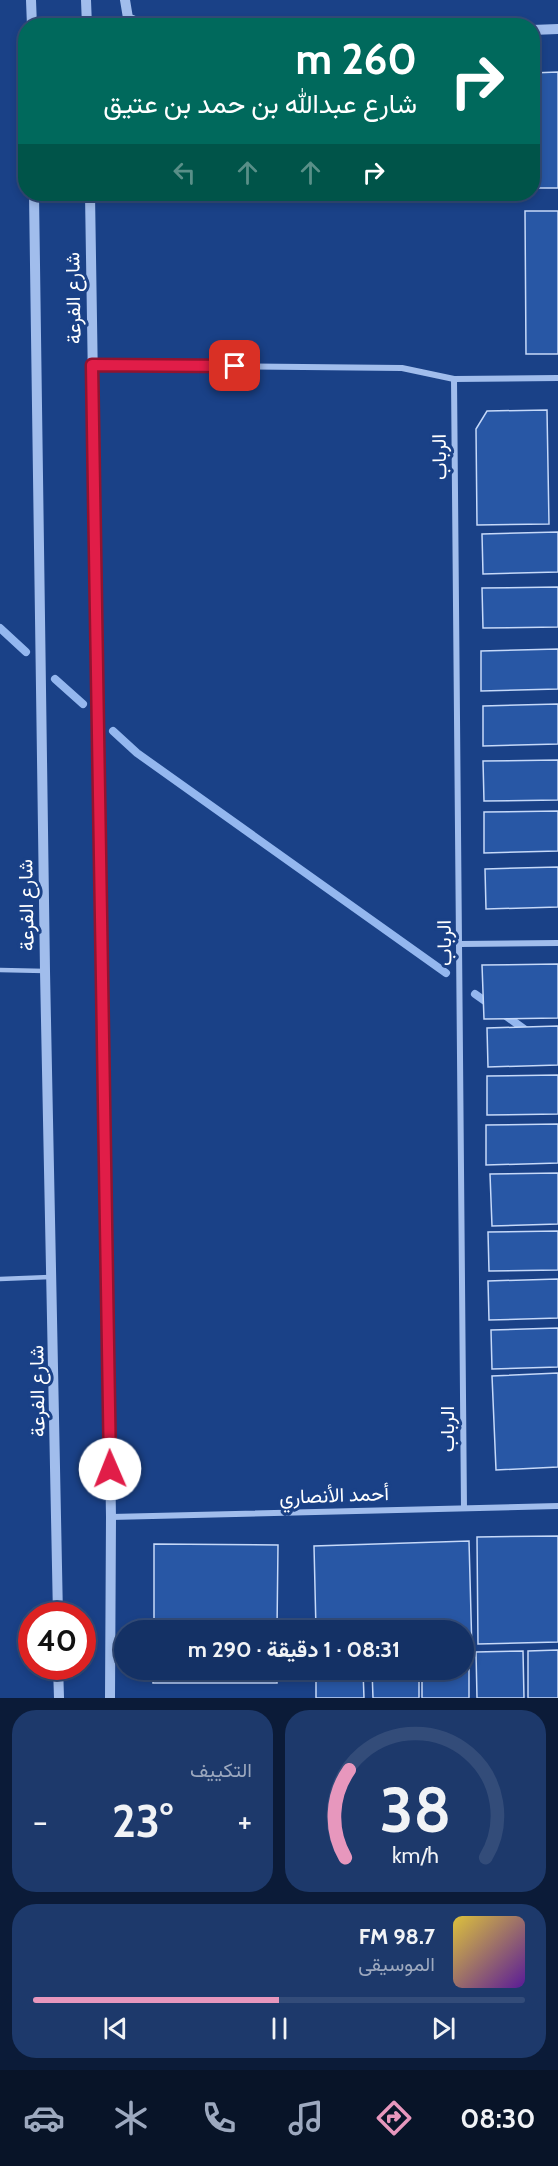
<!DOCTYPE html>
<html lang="ar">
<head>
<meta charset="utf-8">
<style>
	:root { --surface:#143165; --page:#1d396b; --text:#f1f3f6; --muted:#9da9bf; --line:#334c79; --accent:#e797bd }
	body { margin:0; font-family:Cabin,Vazirmatn,sans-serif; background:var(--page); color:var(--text); direction:rtl; height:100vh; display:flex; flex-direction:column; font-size:22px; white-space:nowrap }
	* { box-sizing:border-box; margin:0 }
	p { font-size:20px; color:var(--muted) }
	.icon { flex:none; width:33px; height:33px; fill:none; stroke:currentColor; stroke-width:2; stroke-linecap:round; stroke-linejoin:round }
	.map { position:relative; height:1698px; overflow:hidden; direction:ltr }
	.drawer { display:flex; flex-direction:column; gap:12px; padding:12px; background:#0b1b38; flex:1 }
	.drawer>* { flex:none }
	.guide { position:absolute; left:18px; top:18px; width:522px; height:183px; border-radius:24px; box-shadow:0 3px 9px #0003,0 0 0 2px var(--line); direction:rtl; background:#00695c; color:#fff; overflow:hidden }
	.speed { position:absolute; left:18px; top:1602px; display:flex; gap:12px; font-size:30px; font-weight:700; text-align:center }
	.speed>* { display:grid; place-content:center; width:78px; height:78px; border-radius:50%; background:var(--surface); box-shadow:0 3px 9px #0003,0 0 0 2px var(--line); line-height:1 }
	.speed .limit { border:9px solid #d22; background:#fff; color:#111 }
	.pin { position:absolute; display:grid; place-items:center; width:51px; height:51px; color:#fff; margin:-26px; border-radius:12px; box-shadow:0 3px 9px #0006 }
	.me { position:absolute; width:66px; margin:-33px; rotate:359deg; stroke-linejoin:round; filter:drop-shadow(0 0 4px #0008) }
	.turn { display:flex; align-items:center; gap:21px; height:126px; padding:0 24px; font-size:27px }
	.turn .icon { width:78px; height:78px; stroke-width:2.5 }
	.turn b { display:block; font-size:42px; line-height:51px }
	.lanes { display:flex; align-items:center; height:57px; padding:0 24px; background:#0003; justify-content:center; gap:30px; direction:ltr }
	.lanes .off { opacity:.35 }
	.big { font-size:45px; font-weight:700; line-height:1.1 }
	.drawer .tile { flex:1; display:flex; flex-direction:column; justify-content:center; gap:9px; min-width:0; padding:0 21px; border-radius:24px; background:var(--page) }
	.drawer .dial { align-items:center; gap:0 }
	.dial svg { height:156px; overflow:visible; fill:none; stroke:var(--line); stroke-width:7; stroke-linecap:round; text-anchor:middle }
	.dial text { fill:var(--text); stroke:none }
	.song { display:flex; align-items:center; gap:18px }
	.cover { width:72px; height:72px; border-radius:9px; background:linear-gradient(135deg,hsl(50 70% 55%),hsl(270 70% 35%)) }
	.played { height:6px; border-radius:3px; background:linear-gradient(90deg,var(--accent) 50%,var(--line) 50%) }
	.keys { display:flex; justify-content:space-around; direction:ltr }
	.heat { display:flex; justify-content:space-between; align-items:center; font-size:33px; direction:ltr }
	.drawer .tiles { flex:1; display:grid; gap:12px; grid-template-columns:1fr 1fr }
	.tile:last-child { grid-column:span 2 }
	.trip { position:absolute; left:114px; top:1620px; width:360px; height:60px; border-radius:30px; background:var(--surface); box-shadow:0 3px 9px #0003,0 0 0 2px var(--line); font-weight:700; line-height:60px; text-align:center; direction:rtl }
	.dock { display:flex; height:96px; justify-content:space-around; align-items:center; background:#081428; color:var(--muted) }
	.dock .icon { width:42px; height:42px }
	.dock .selected { color:var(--accent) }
	.dock b { font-size:27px; color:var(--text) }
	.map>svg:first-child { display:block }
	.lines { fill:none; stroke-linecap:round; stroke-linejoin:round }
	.stream { stroke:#94b7ef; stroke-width:8 }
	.building { fill:#2857a5; stroke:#c6d9f9; stroke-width:1.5 }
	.service { stroke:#a1bdec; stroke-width:4.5 }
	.minor { stroke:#a1bdec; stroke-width:6 }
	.tertiary { stroke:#a1bdec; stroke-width:10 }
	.route-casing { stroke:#92132f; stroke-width:15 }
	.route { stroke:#e11d48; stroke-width:10 }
	.labels { text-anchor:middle; stroke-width:6; stroke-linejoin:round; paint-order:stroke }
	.street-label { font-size:20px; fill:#fff; stroke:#1a4187 }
</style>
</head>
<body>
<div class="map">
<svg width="558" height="1698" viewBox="0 0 558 1698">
	<rect width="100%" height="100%" fill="#1a4187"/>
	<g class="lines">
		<g class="stream">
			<polyline points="0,628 26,652"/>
			<polyline points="55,679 83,704"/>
			<polyline points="113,731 137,753 446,973"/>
			<polyline points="475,994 492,1006"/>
			<polyline points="502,1013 531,1034"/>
		</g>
	</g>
	<g class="building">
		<polygon points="558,72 558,188 532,188 532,73"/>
		<polygon points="525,211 558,211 558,354 526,354"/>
		<polygon points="547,410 549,524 477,525 476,429 487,411"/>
		<polygon points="558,532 558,572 483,574 482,534"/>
		<polygon points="558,587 558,627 483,628 482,588"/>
		<polygon points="558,649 558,689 481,691 481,651"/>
		<polygon points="558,704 558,744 483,746 483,706"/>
		<polygon points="558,760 558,800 484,801 483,761"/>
		<polygon points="558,811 558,851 484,853 484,812"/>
		<polygon points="558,867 558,907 486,909 485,869"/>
		<polygon points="558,964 558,1018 484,1019 482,965"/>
		<polygon points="558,1026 558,1065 488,1067 487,1028"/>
		<polygon points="558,1075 558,1114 487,1115 487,1076"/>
		<polygon points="558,1124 558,1163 486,1165 486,1125"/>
		<polygon points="558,1173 558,1224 492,1226 490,1174"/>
		<polygon points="558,1231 558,1270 489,1271 488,1232"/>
		<polygon points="558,1279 558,1318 489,1320 488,1281"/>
		<polygon points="558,1328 558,1367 492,1369 491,1330"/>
		<polygon points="558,1373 558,1467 496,1470 492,1376"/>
		<polygon points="558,1536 558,1642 478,1644 477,1537"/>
		<polygon points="469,1541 472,1652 464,1652 464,1630 316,1630 314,1546"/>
		<polygon points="154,1544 278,1545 277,1630 154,1630"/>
		<polygon points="558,1650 558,1698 528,1698 528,1651"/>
		<polygon points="523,1651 524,1698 477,1698 476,1652"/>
		<polygon points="464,1658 469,1658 469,1698 422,1698 422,1670 464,1670"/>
		<rect x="153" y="1670" width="124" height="13"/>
		<polygon points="316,1670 363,1670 364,1698 316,1698"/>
		<polygon points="372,1670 419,1670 419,1698 373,1698"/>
	</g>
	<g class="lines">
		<g class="service">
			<polyline points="0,970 45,971"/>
			<polyline points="0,1279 50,1277"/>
		</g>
		<g class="minor">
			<polyline points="92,365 402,368 454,379 558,378"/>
			<polyline points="454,379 464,1508"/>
			<polyline points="460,944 558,943"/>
			<polyline points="111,1517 558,1506"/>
		</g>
		<g class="tertiary">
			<polyline points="31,0 32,26"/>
			<polyline points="86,0 87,26"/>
			<polyline points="125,0 128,18 146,26"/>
			<polyline points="532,30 558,29"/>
			<polyline points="34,194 45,971 58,1616"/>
			<polyline points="90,194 111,1517 110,1698"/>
			<polyline points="58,1666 59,1698"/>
		</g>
	</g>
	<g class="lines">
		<g class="route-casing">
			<polyline id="route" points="110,1469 92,365 235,366"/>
		</g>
		<use href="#route" class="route"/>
	</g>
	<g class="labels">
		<g class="street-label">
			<text transform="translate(73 298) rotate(-91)" y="7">شارع الفرعة</text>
			<text transform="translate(439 457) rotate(-91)" y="7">الرباب</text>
			<text transform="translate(26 905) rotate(-91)" y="7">شارع الفرعة</text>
			<text transform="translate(444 943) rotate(-91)" y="7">الرباب</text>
			<text transform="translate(37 1391) rotate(-91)" y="7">شارع الفرعة</text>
			<text transform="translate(447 1429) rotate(-90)" y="7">الرباب</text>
			<text transform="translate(334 1495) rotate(-2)" y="7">أحمد الأنصاري</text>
		</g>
	</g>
</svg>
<div class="speed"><div class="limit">40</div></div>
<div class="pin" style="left:235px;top:366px;background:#d93025"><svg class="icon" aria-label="arrive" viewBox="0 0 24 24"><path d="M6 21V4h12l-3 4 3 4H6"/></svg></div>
<svg class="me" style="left:110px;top:1469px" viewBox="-20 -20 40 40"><circle r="19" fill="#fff"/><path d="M0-13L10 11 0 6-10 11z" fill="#e11d48"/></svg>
<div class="trip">08:31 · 1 دقيقة · 290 m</div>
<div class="guide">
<div class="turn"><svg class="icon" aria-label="right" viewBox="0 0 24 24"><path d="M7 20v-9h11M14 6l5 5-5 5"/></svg><div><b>260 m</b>شارع عبدالله بن حمد بن عتيق</div></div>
<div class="lanes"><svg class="icon off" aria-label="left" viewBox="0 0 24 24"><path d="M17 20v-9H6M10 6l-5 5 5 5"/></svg><svg class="icon off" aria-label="ahead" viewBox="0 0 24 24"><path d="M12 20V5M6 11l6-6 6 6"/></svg><svg class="icon off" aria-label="ahead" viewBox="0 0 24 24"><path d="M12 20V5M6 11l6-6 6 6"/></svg><svg class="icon" aria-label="right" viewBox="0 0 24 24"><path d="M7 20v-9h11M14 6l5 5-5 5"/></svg></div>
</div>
</div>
<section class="drawer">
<div class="tiles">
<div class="tile dial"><svg viewBox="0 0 100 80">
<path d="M14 69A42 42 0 1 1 86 69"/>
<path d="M14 69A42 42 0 0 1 16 24" stroke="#e797bd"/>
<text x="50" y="56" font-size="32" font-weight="700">38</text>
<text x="50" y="72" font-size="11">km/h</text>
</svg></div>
<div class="tile"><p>التكييف</p>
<div class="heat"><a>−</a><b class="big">23°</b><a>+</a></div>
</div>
<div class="tile">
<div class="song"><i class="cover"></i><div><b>98.7 FM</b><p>الموسيقى</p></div></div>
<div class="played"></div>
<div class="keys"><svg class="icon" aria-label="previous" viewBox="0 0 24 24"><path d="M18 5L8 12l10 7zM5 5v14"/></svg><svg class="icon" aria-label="pause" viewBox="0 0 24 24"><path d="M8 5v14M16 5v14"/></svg><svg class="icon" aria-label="next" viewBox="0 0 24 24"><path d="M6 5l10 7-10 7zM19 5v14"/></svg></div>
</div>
</div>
</section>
<nav class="dock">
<b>08:30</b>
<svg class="icon selected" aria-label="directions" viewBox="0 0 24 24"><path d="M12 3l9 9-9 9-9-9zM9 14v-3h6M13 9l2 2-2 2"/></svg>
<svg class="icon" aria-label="music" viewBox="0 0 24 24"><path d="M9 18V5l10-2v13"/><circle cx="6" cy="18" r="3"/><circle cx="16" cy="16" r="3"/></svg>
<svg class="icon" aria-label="phone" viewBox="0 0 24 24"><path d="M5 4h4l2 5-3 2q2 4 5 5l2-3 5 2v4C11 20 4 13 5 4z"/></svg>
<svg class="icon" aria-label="climate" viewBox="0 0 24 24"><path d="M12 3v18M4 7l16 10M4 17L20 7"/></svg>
<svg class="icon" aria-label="car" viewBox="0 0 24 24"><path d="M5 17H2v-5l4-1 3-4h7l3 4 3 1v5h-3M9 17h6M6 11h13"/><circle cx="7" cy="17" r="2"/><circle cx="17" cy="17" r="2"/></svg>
</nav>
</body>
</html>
